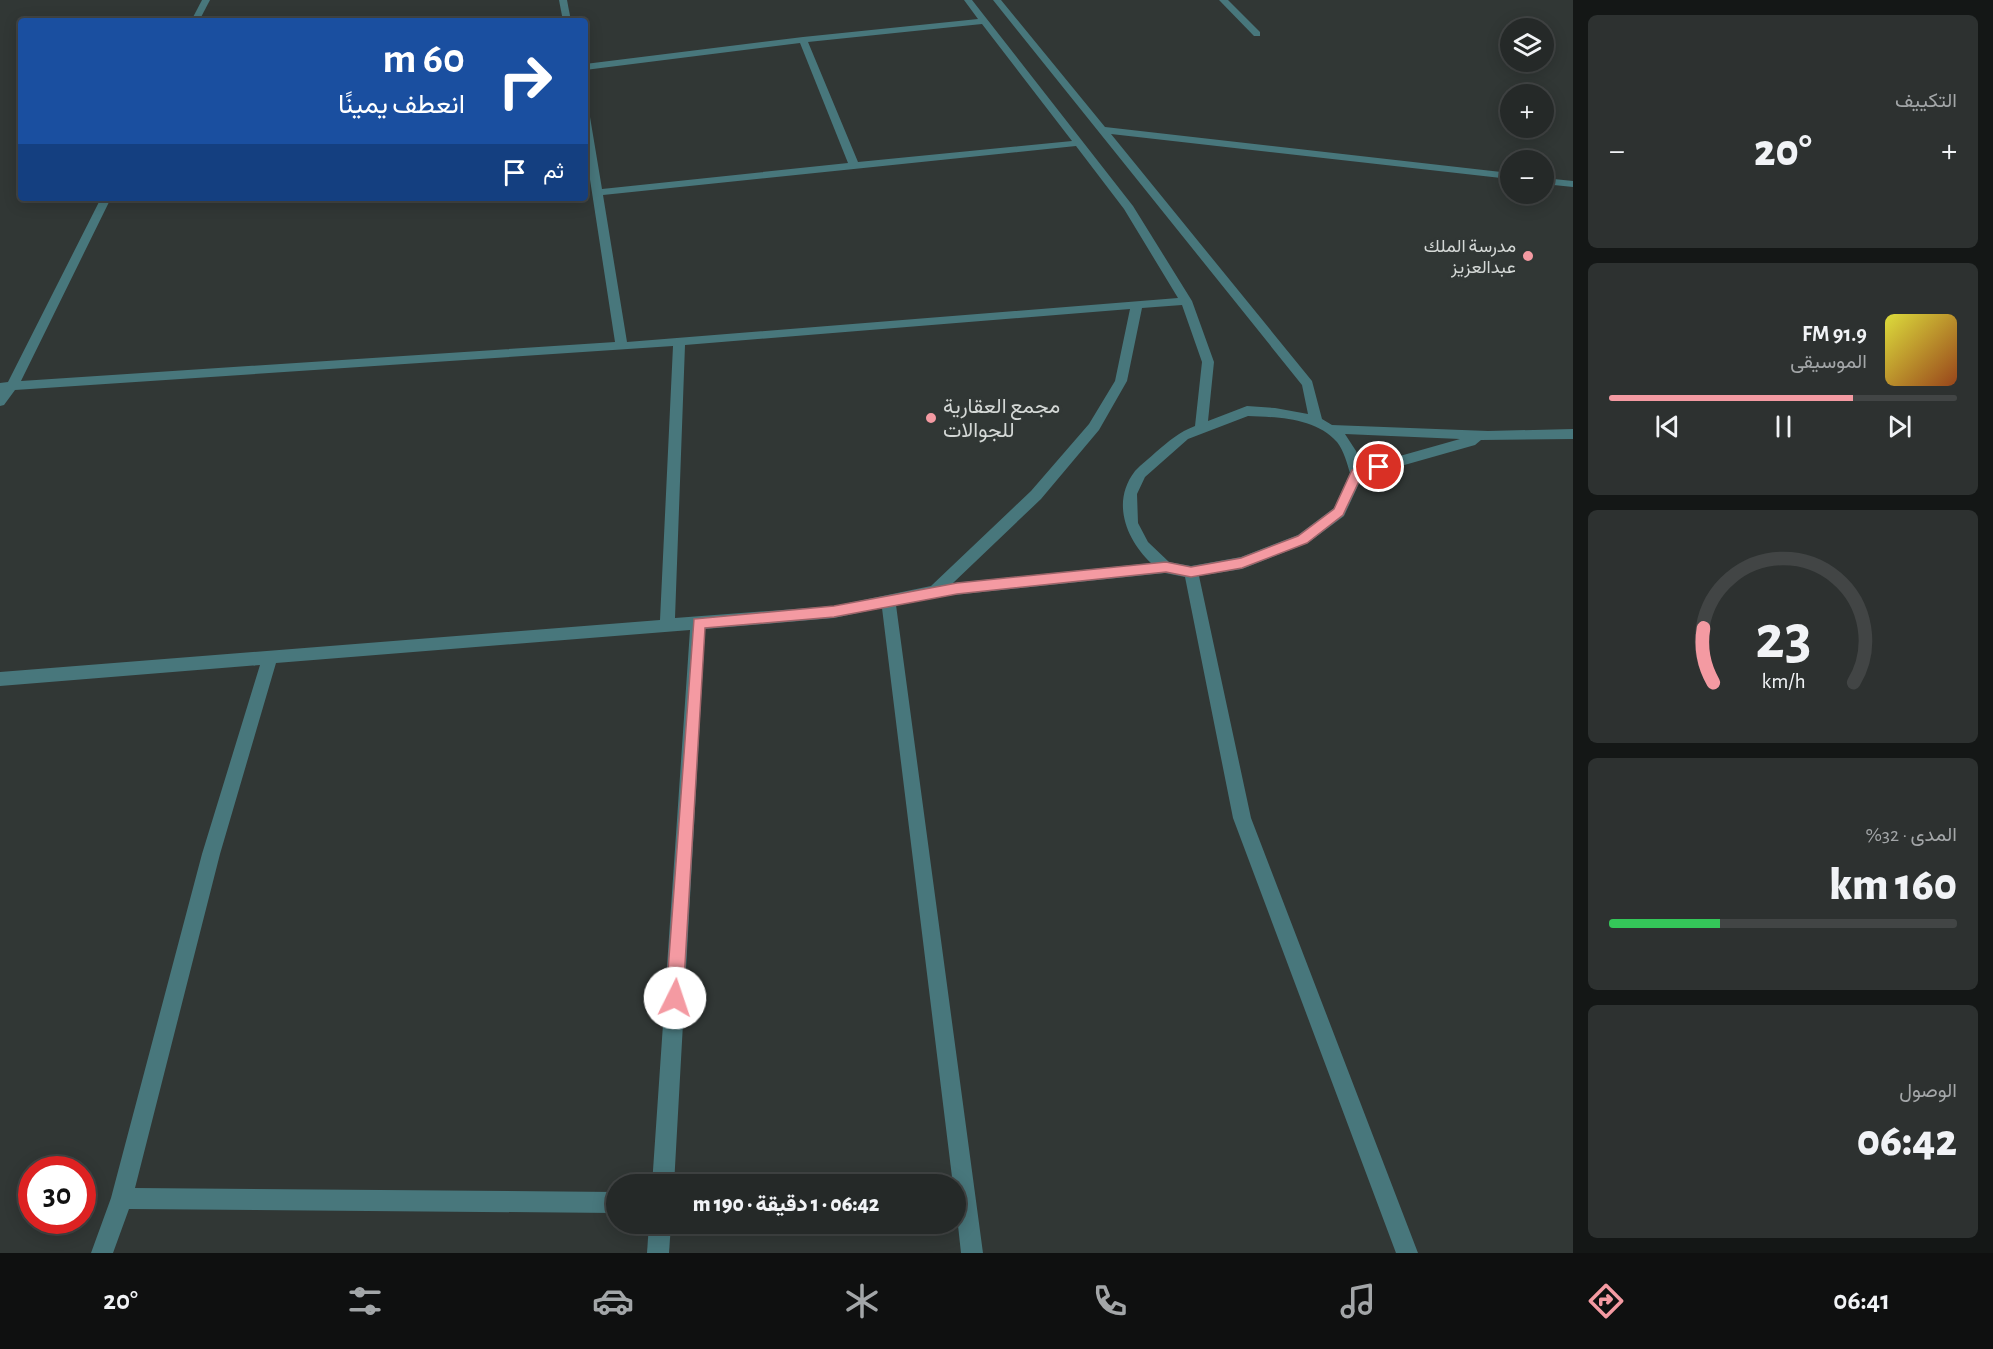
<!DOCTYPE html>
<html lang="ar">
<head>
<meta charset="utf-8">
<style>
	:root { --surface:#252928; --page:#2d3130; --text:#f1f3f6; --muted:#a3a6a8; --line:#424545; --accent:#f49aa2 }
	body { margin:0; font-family:"Alegreya Sans",Vazirmatn,sans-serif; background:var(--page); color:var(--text); direction:rtl; height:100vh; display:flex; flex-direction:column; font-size:22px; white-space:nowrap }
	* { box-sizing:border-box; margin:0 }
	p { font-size:20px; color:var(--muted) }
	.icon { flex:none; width:33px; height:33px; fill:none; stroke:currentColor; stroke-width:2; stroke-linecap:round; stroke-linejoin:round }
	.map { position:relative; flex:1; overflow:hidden; direction:ltr }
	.panel { display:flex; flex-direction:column; gap:15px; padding:15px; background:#141716; width:420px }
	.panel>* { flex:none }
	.banner { position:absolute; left:18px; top:18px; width:570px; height:183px; border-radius:6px; box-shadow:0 3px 15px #0003,0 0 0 2px var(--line); direction:rtl; background:#1a4fa0; color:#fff; overflow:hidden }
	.tools { position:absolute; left:1500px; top:18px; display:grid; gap:12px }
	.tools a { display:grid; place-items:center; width:54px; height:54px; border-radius:50%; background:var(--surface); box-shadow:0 3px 15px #0003,0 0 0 2px var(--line); font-size:30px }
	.speed { position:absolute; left:18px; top:1156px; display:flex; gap:12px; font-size:30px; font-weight:700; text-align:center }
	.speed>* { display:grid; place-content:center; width:78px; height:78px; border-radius:50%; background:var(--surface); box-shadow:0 3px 15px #0003,0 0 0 2px var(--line); line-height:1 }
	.speed .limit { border:9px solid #d22; background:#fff; color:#111 }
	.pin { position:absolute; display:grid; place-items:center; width:51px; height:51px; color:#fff; margin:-26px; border:3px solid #fff; border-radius:50%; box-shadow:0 2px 6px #0007 }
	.me { position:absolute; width:66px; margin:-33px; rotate:4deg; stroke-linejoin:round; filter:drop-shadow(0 0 4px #0008) }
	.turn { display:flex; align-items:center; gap:21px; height:126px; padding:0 24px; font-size:27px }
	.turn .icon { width:78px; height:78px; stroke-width:2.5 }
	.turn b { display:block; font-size:42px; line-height:51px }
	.then { display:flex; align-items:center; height:57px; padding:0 24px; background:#0003; gap:12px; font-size:22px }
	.big { font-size:45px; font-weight:800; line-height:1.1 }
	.panel .card { flex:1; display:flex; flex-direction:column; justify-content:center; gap:9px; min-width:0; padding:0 21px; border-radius:9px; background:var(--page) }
	.panel .dial { align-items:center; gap:0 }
	.dial svg { height:156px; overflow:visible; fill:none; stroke:var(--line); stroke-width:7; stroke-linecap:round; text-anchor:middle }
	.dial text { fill:var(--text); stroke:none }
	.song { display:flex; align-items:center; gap:18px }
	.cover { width:72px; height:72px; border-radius:9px; background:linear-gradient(135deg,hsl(60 70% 55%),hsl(20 70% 35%)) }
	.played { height:6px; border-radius:3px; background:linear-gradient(90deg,var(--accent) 70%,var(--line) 70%) }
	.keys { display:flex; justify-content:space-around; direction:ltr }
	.heat { display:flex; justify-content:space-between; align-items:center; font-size:33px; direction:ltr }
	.charge { height:9px; border-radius:4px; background:linear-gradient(90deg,#34c759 32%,var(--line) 0) }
	.trip { position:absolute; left:606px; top:1174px; width:360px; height:60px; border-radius:30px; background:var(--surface); box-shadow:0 3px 15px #0003,0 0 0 2px var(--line); font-weight:800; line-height:60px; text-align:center; direction:rtl }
	.menu { display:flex; height:96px; justify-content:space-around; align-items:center; background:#0f1010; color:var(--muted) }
	.menu .icon { width:42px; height:42px }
	.menu .on { color:var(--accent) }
	.menu b { font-size:27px; color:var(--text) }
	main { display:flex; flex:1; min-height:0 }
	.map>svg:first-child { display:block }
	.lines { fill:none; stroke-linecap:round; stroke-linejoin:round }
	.minor { fill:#48777c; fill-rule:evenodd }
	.route { fill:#f49aa2; stroke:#9f6469; stroke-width:1.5 }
	.poi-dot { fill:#f49aa2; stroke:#313735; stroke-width:2 }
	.labels { text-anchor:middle; stroke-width:6; stroke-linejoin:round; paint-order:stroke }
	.far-poi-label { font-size:18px; fill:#d4d8d6; stroke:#313735; text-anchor:end }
	.poi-label { font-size:21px; fill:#d4d8d6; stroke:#313735; text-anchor:start }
</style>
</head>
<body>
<main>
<section class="panel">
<div class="card"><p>التكييف</p>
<div class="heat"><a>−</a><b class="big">20°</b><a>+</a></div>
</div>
<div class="card">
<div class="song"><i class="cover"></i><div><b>91.9 FM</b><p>الموسيقى</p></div></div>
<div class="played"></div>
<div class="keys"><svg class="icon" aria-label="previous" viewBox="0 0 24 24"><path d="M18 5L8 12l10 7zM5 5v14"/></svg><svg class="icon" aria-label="pause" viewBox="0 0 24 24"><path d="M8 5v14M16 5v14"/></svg><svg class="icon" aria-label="next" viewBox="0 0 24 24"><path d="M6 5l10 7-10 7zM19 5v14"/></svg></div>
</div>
<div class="card dial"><svg viewBox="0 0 100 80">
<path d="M14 69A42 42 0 1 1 86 69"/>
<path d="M14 69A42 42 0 0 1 9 41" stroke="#f49aa2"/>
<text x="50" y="56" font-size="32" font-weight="700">23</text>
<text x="50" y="72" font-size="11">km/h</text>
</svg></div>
<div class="card"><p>المدى · 32%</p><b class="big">160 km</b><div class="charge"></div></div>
<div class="card"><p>الوصول</p><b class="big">06:42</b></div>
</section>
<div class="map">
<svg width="1573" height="1253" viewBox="0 0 1573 1253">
	<rect width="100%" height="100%" fill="#313735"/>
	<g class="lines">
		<g class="minor">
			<polygon points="202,0 210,0 199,21 191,21"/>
			<polygon points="559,0 567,0 571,21 563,21"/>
			<path d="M 964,0 L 972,0 L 1133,206 L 1192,301 L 1214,362 L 1208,421 L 1247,406 L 1275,408 L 1308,414 L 1302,385 L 993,0 L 1001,0 L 1105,127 L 1510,173 L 1510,179 L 1111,134 L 1312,381 L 1322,419 L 1332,425 L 1488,431 L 1573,429 L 1573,439 L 1481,440 L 1475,445 L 1362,477 L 1344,516 L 1308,543 L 1242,569 L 1199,576 L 1251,818 L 1418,1253 L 1396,1253 L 1233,818 L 1185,577 L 1165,573 L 935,597 L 896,605 L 983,1253 L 961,1253 L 956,1207 L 956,1185 L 953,1185 L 882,608 L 834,618 L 705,629 L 674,1185 L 652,1185 L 690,630 L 276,663 L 220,854 L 135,1188 L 616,1192 L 616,1213 L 129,1209 L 113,1253 L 91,1253 L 111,1198 L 202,854 L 260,665 L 0,686 L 0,672 L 660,620 L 673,346 L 15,390 L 4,405 L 0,406 L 0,383 L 8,382 L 101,198 L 111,198 L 21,381 L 615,342 L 585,147 L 585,114 L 590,117 L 602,189 L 848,163 L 800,43 L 585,70 L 585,64 L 803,37 L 978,19 ZM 982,24 L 1072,141 L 858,162 L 808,42 ZM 1076,146 L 1124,209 L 1178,298 L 627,342 L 603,195 ZM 1182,305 L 1202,362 L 1195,426 C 1179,432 1169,441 1156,452 C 1150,458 1141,464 1135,471 C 1111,502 1126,539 1151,563 L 953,583 L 1041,499 L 1099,430 L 1127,381 L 1142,308 ZM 1130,309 L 1115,381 L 1089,424 L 1031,491 L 931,586 L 834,606 L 675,618 L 685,345 ZM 1248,416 C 1278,417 1316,418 1337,442 C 1344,451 1347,463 1350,473 L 1334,508 L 1298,535 L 1241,557 L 1191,566 L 1169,562 L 1148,542 L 1138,523 L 1137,494 L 1145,477 L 1188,439 ZM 1345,434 L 1460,439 L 1361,467 L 1356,451 Z"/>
			<polygon points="1219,0 1228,0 1260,32 1260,36 1254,36"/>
			<polygon points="1544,178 1573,181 1573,187 1544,184"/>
			<polygon points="649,1224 671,1224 669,1253 647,1253"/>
		</g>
	</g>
	<polygon class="route" points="1379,463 1385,467 1383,470 1361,477 1343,515 1307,543 1242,568 1191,577 1166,572 957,594 834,617 705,628 683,998 681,1004 675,1006 668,1004 666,998 694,619 834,606 957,583 1166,562 1191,567 1241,558 1298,536 1334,509 1352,470"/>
	<g class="poi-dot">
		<circle cx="1528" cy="256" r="6"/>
		<circle cx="931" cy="418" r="6"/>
	</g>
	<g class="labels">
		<g class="far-poi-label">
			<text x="1516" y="252">مدرسة الملك<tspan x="1516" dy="21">عبدالعزيز</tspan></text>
		</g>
		<g class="poi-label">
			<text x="943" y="413">مجمع العقارية<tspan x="943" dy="24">للجوالات</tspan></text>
		</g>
	</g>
</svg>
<div class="tools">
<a><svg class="icon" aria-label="layers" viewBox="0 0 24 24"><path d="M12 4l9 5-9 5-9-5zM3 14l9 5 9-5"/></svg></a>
<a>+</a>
<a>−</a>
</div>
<div class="speed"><div class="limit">30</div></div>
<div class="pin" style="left:1379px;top:467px;background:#d93025"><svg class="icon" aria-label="arrive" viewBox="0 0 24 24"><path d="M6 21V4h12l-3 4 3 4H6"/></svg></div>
<svg class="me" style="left:675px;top:998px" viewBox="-20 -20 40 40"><circle r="19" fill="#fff"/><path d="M0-13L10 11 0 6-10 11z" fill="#f49aa2"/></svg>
<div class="trip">06:42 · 1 دقيقة · 190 m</div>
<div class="banner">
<div class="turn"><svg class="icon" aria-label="right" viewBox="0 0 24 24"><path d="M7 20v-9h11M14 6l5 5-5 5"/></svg><div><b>60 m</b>انعطف يمينًا</div></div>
<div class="then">ثم<svg class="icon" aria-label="arrive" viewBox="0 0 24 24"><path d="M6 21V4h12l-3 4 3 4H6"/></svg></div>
</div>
</div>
</main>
<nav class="menu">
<b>06:41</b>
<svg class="icon on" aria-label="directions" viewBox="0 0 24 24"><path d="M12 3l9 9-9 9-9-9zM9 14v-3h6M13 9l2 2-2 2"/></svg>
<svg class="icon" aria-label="music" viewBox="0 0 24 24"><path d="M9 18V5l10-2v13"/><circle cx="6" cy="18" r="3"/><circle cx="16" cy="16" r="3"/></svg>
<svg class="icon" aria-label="phone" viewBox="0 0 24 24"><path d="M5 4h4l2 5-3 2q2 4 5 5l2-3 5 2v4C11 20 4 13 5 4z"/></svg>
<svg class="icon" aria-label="climate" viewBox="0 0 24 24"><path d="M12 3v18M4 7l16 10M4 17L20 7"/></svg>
<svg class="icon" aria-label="car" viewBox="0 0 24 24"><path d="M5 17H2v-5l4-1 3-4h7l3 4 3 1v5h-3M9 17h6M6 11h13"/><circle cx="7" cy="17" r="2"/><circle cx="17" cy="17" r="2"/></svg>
<svg class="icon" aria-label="filters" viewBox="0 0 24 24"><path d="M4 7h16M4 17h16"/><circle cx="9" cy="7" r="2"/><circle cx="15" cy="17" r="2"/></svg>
<b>20°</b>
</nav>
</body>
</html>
